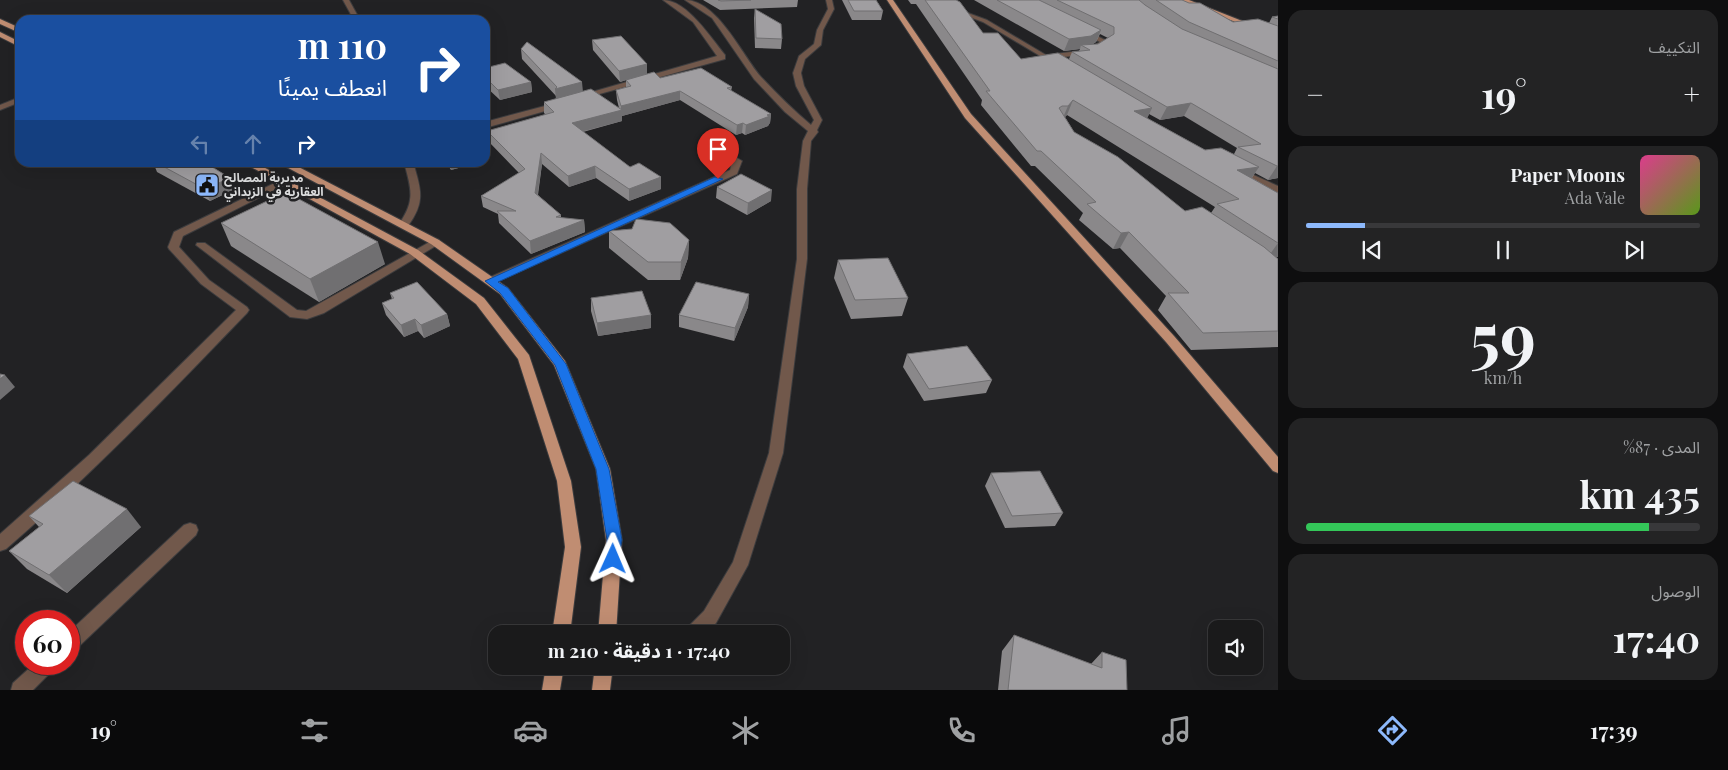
<!DOCTYPE html>
<html lang="ar">
<head>
<meta charset="utf-8">
<style>
	:root { --surface:#1a1a1b; --page:#232324; --text:#f1f3f6; --muted:#9fa1a3; --line:#38383a; --accent:#8db9fc }
	body { margin:0; font-family:"Playfair Display","Noto Sans Arabic",serif; background:var(--page); color:var(--text); direction:rtl; height:100vh; display:flex; flex-direction:column; font-size:19px; white-space:nowrap }
	* { box-sizing:border-box; margin:0 }
	p { font-size:16px; color:var(--muted) }
	.icon { flex:none; width:28px; height:28px; fill:none; stroke:currentColor; stroke-width:2; stroke-linecap:round; stroke-linejoin:round }
	.map { position:relative; flex:1; overflow:hidden; direction:ltr }
	.details { display:flex; flex-direction:column; gap:10px; padding:10px; background:#0e0e0f; width:450px }
	.details>* { flex:none }
	.banner { position:absolute; left:15px; top:15px; width:475px; height:152px; border-radius:15px; box-shadow:0 5px 20px #0002,0 0 0 1px var(--line); direction:rtl; background:#1a4fa0; color:#fff; overflow:hidden }
	.fabs { position:absolute; left:1208px; top:620px; display:grid; gap:10px }
	.fabs a { display:grid; place-items:center; width:55px; height:55px; border-radius:10px; background:var(--surface); box-shadow:0 5px 20px #0002,0 0 0 1px var(--line); font-size:25px }
	.speed { position:absolute; left:15px; top:610px; display:flex; gap:10px; font-size:25px; font-weight:700; text-align:center }
	.speed>* { display:grid; place-content:center; width:65px; height:65px; border-radius:50%; background:var(--surface); box-shadow:0 5px 20px #0002,0 0 0 1px var(--line); line-height:1 }
	.speed .limit { border:8px solid #d22; background:#fff; color:#111 }
	.pin { position:absolute; display:grid; place-items:center; width:42px; height:42px; color:#fff; margin:-51px -21px; border-radius:50% 50% 50% 0; rotate:-45deg; box-shadow:0 0 5px #0007 }
	.pin .icon { rotate:45deg }
	.me { position:absolute; width:55px; margin:-28px; rotate:1deg; stroke-linejoin:round; filter:drop-shadow(0 0 4px #0008) }
	.turn { display:flex; align-items:center; gap:18px; height:105px; padding:0 20px; font-size:22px }
	.turn .icon { width:65px; height:65px; stroke-width:2.5 }
	.turn b { display:block; font-size:35px; line-height:42px }
	.lanes { display:flex; align-items:center; height:48px; padding:0 20px; background:#0003; justify-content:center; gap:25px; direction:ltr }
	.lanes .off { opacity:.35 }
	.big { font-size:38px; font-weight:700; line-height:1.1 }
	.details .card { flex:1; display:flex; flex-direction:column; justify-content:center; gap:8px; min-width:0; padding:0 18px; border-radius:15px; background:var(--page) }
	.details .dial { align-items:center; gap:0 }
	.dial b { font-size:65px; line-height:1 }
	.song { display:flex; align-items:center; gap:15px }
	.cover { width:60px; height:60px; border-radius:8px; background:linear-gradient(135deg,hsl(330 70% 55%),hsl(90 70% 35%)) }
	.played { height:5px; border-radius:2px; background:linear-gradient(90deg,var(--accent) 15%,var(--line) 15%) }
	.keys { display:flex; justify-content:space-around; direction:ltr }
	.heat { display:flex; justify-content:space-between; align-items:center; font-size:28px; direction:ltr }
	.charge { height:8px; border-radius:4px; background:linear-gradient(90deg,#34c759 87%,var(--line) 0) }
	.trip { position:absolute; left:488px; top:625px; width:302px; height:50px; border-radius:15px; background:var(--surface); box-shadow:0 5px 20px #0002,0 0 0 1px var(--line); font-weight:700; line-height:50px; text-align:center; direction:rtl }
	.tab-bar { display:flex; height:80px; justify-content:space-around; align-items:center; background:#0a0a0b; color:var(--muted) }
	.tab-bar .icon { width:35px; height:35px }
	.tab-bar .selected { color:var(--accent) }
	.tab-bar b { font-size:22px; color:var(--text) }
	main { display:flex; flex:1; min-height:0 }
	.map>svg:first-child { display:block }
	.lines { fill:none; stroke-linecap:round; stroke-linejoin:round }
	.minor-casing { stroke:#3c3c3e; stroke-width:2 }
	.major-casing { stroke:#3c3c3e; stroke-width:2 }
	.minor { fill:#71584b; fill-rule:evenodd }
	.major { fill:#c08d72; fill-rule:evenodd }
	.wall { fill:#8a888a; fill-rule:evenodd }
	.shaded-wall { fill:#706f71 }
	.building { fill:#a09ea1; stroke:#706f71 }
	.route { fill:#1a73e8; stroke:#114b97 }
	.labels { text-anchor:middle; stroke-width:5; stroke-linejoin:round; paint-order:stroke }
	.far-poi-label { font-size:12px; font-weight:bold; fill:#dcddde; stroke:#222224; text-anchor:start }
</style>
</head>
<body>
<main>
<section class="details">
<div class="card"><p>التكييف</p>
<div class="heat"><a>−</a><b class="big">19°</b><a>+</a></div>
</div>
<div class="card">
<div class="song"><i class="cover"></i><div><b>Paper Moons</b><p>Ada Vale</p></div></div>
<div class="played"></div>
<div class="keys"><svg class="icon" aria-label="previous" viewBox="0 0 24 24"><path d="M18 5L8 12l10 7zM5 5v14"/></svg><svg class="icon" aria-label="pause" viewBox="0 0 24 24"><path d="M8 5v14M16 5v14"/></svg><svg class="icon" aria-label="next" viewBox="0 0 24 24"><path d="M6 5l10 7-10 7zM19 5v14"/></svg></div>
</div>
<div class="card dial"><b>59</b><p>km/h</p></div>
<div class="card"><p>المدى · 87%</p><b class="big">435 km</b><div class="charge"></div></div>
<div class="card"><p>الوصول</p><b class="big">17:40</b></div>
</section>
<div class="map">
<svg width="1278" height="690" viewBox="0 0 1278 690">
	<rect width="100%" height="100%" fill="#222224"/>
	<g class="lines">
		<g class="minor-casing">
			<g id="minor">
				<polygon points="343,0 349,0 360,20 354,20"/>
				<path d="M 663,0 C 687,0 711,38 725,55 L 725,59 L 578,100 L 578,96 L 717,56 L 693,22 Z"/>
				<path d="M 685,0 C 717,0 742,55 761,77 C 777,94 793,110 811,125 L 814,120 L 796,86 L 793,73 L 799,56 L 814,44 L 817,30 L 828,9 L 826,0 L 832,0 L 834,9 L 823,30 L 821,45 L 805,59 L 801,73 L 804,86 L 822,120 L 817,130 L 818,132 L 811,141 L 807,189 L 807,259 L 783,453 L 748,565 L 716,623 L 705,634 L 684,634 L 687,628 L 704,611 L 733,562 L 769,453 L 797,259 L 797,189 L 803,141 L 808,131 L 785,112 L 754,79 L 712,18 Z"/>
				<polygon points="924,0 933,0 987,20 1046,55 1087,50 1100,42 1081,32 1080,31 1083,29 1109,42 1092,54 1053,58 1061,64 1057,66 983,22"/>
				<polygon points="20,97 20,102 0,110 0,105"/>
				<polygon points="560,102 563,102 563,106 485,128 485,122"/>
				<polygon points="737,158 742,161 737,174 494,283 490,285 484,281 486,279 730,170 732,161"/>
				<path d="M 404,162 L 413,162 C 421,190 426,201 408,226 L 404,227 L 399,224 C 416,200 411,189 404,162 Z"/>
				<polygon points="1238,168 1278,186 1278,193 1235,173 1235,169"/>
				<path d="M 283,179 L 286,180 L 286,184 L 183,236 L 179,247 L 209,280 L 247,307 L 249,310 L 247,313 C 169,394 91,475 6,549 L 0,551 L 0,534 L 89,455 L 236,310 L 201,284 L 169,249 L 168,247 L 174,232 Z"/>
				<polygon points="435,239 439,240 440,242 439,244 324,313 307,319 290,317 196,245 197,243 205,243 297,310 306,311"/>
				<polygon points="190,523 196,525 198,530 196,535 75,650 69,653 69,632 184,525"/>
				<polygon points="34,664 56,664 53,670 33,690 11,690 13,683"/>
			</g>
		</g>
		<g class="major-casing">
			<g id="major">
				<polygon points="887,0 893,0 971,114 1174,336 1278,457 1278,473 1273,471 1166,342 965,118"/>
				<polygon points="1180,0 1189,0 1278,35 1278,39"/>
				<polygon points="0,19 20,28 20,33 0,24"/>
				<polygon points="0,32 20,42 20,47 0,37"/>
				<polygon points="242,162 254,162 418,250 484,298 529,355 571,481 581,547 570,634 552,634 565,547 557,481 518,359 476,304 410,254"/>
				<polygon points="277,162 289,162 439,240 508,288 565,361 610,469 622,540 616,634 598,634 606,540 596,469 554,365 500,294 431,244"/>
				<polygon points="546,666 564,666 560,690 542,690"/>
				<polygon points="595,666 613,666 610,690 592,690"/>
			</g>
		</g>
		<use href="#minor" class="minor"/>
		<use href="#major" class="major"/>
	</g>
	<g class="wall">
		<polygon points="703,0 798,0 797,7 720,10"/>
		<polygon points="842,0 876,0 883,11 881,20 852,20"/>
		<path d="M 908,0 L 956,0 L 983,33 L 1021,59 L 1069,59 L 1072,52 L 1079,51 L 1080,49 L 1064,51 L 974,0 L 1182,0 L 1233,22 L 1269,23 L 1272,17 L 1278,16 L 1278,178 L 1268,180 L 1255,173 L 1252,178 L 1278,193 L 1278,257 L 1276,257 L 1278,259 L 1278,347 L 1191,350 L 1158,310 L 1166,296 L 1120,248 L 1113,249 L 1079,220 L 1083,213 L 1035,166 L 1031,166 L 981,105 L 982,100 L 916,4 L 911,4 ZM 1100,34 L 1108,38 L 1098,44 L 1093,44 L 1096,42 ZM 1149,114 L 1160,120 L 1184,116 L 1237,148 L 1234,154 L 1205,150 L 1147,118 ZM 1067,115 L 1215,207 L 1211,213 L 1185,211 L 1074,132 L 1065,117 Z"/>
		<polygon points="755,9 782,39 781,49 755,48 754,18"/>
		<polygon points="592,40 647,64 647,74 660,78 732,87 731,91 771,114 770,123 769,124 768,126 745,135 742,133 736,135 680,100 622,116 622,121 583,132 630,167 661,177 661,189 629,201 596,178 569,187 542,164 538,195 561,215 561,218 584,220 585,232 531,254 499,223 498,214 483,207 481,196 519,173 489,142 487,131 546,115 544,113 544,102 556,99 556,96 522,59 521,49 582,82 582,91 619,108 617,100 616,90 626,87 626,80 620,82 593,50"/>
		<polygon points="485,68 531,82 532,92 500,100 485,86"/>
		<polygon points="153,162 204,162 230,178 235,189 210,201 157,172"/>
		<polygon points="446,162 473,162 473,164 451,170"/>
		<polygon points="717,187 771,201 747,215 716,198"/>
		<polygon points="221,223 385,264 319,302 231,246"/>
		<polygon points="632,229 689,240 688,258 680,280 648,280 609,248 609,231"/>
		<polygon points="838,260 908,298 902,316 851,319 834,278"/>
		<polygon points="390,293 447,314 450,326 424,338 418,331 404,337 386,315 382,303 392,299"/>
		<polygon points="749,294 748,307 734,341 679,327 679,315"/>
		<polygon points="591,298 651,315 651,328 598,336 591,311"/>
		<polygon points="907,354 992,380 986,393 924,401 903,367"/>
		<polygon points="991,473 1063,513 1055,526 1005,528 985,486"/>
		<polygon points="29,516 141,527 67,593 27,569 9,551 39,527"/>
		<polygon points="1014,635 1091,664 1102,652 1127,690 998,690 1002,651"/>
	</g>
	<g class="shaded-wall">
		<polygon points="1101,30 1096,42 1086,48 1081,45 1080,49 1064,51 1069,39"/>
		<polygon points="647,64 647,74 620,82 619,71"/>
		<polygon points="531,82 532,92 500,100 498,90"/>
		<polygon points="582,82 583,92 556,100 555,89"/>
		<polygon points="680,91 680,100 622,116 622,121 573,134 572,123 621,110 621,106"/>
		<polygon points="1073,100 1067,115 1062,120 1068,106"/>
		<polygon points="1191,103 1184,116 1160,120 1167,107"/>
		<polygon points="1152,108 1145,123 1134,111"/>
		<polygon points="771,114 770,123 769,124 768,126 745,135 746,125"/>
		<polygon points="743,123 742,133 736,135 737,125"/>
		<polygon points="541,153 542,164 536,205 535,193"/>
		<polygon points="450,162 473,162 473,164 451,170"/>
		<polygon points="595,166 596,178 569,187 568,176"/>
		<polygon points="1277,166 1278,166 1278,178 1268,180"/>
		<polygon points="1259,167 1249,182 1237,170"/>
		<polygon points="661,177 661,189 629,201 629,189"/>
		<polygon points="230,178 235,189 210,201 205,189"/>
		<polygon points="772,190 771,201 747,215 748,203"/>
		<polygon points="584,220 585,232 531,254 530,241"/>
		<polygon points="1129,232 1120,248 1113,249 1121,233"/>
		<polygon points="689,240 688,258 680,280 681,262"/>
		<polygon points="378,242 385,264 319,302 310,279"/>
		<polygon points="1278,243 1278,257 1266,260"/>
		<polygon points="749,294 748,307 734,341 735,328"/>
		<polygon points="447,314 450,326 424,338 421,325"/>
		<polygon points="651,315 651,328 598,336 597,323"/>
		<polygon points="415,319 418,331 404,337 401,325"/>
		<polygon points="5,375 15,387 0,400 0,379"/>
		<polygon points="127,509 141,527 67,593 49,575"/>
	</g>
	<g class="building">
		<polygon points="718,0 751,0 721,1"/>
		<polygon points="848,0 876,0 883,11 854,11"/>
		<polygon points="925,0 956,0 960,2 983,33 998,33 1021,59 1058,53 1152,108 1134,111 1205,150 1221,148 1259,167 1237,170 1278,193 1278,243 1217,204 1239,199 1073,100 1068,106 1062,106 1059,108 1074,132 1118,157 1185,211 1202,207 1264,247 1278,259 1278,331 1203,333 1168,293 1189,293 1129,232 1121,233 1087,204 1096,202 1041,151 1037,151 986,91 990,91"/>
		<polygon points="997,0 1039,0 1101,30 1091,36 1069,39"/>
		<polygon points="1057,0 1139,0 1145,5 1182,29 1278,69 1278,166 1277,166 1238,147 1261,144 1191,103 1167,107 1072,52 1090,50 1081,45 1098,44 1114,34 1114,27"/>
		<polygon points="1156,0 1182,0 1189,3 1200,3 1233,22 1258,19 1278,26 1278,61 1189,22"/>
		<polygon points="755,9 781,24 782,39 756,38"/>
		<polygon points="1278,16 1278,19 1272,17"/>
		<polygon points="621,36 647,64 619,71 592,40"/>
		<polygon points="527,42 582,82 555,89 557,87 521,49"/>
		<polygon points="505,63 531,82 498,90 485,77 485,68"/>
		<polygon points="701,68 732,87 727,88 771,114 767,115 770,116 746,125 743,123 737,125 680,91 621,106 616,90 631,86 626,80 654,72 660,78"/>
		<polygon points="591,89 622,110 572,123 630,167 639,163 661,177 629,189 595,166 568,176 541,153 535,193 561,215 556,217 584,220 530,241 497,211 516,211 481,196 525,169 487,131 554,112 544,102"/>
		<polygon points="155,162 204,162 230,178 205,189"/>
		<polygon points="741,174 772,190 748,203 717,187"/>
		<polygon points="286,192 378,242 310,279 221,223"/>
		<polygon points="636,219 670,223 689,240 681,262 648,262 609,231 632,229"/>
		<polygon points="888,258 908,298 855,300 838,260"/>
		<polygon points="417,282 447,314 421,325 415,319 401,325 382,303 394,298 390,293"/>
		<polygon points="696,282 749,294 735,328 679,315"/>
		<polygon points="642,291 651,315 597,323 591,298"/>
		<polygon points="967,346 992,380 929,389 907,354"/>
		<polygon points="0,374 5,375 0,379"/>
		<polygon points="1040,471 1063,513 1012,516 991,473"/>
		<polygon points="73,481 127,509 49,575 9,551 43,524 29,516"/>
		<polygon points="1014,635 1102,668 1102,652 1126,660 1127,690 1008,690"/>
	</g>
	<polygon class="route" points="715,177 723,179 498,282 508,288 566,364 609,469 622,540 618,564 613,566 608,564 606,559 607,540 596,469 555,365 500,293 485,281"/>
	<defs>
		<g id="civic-square" transform="scale(1.25)"><rect x="-9" y="-9" width="18" height="18" rx="4" fill="#8db9fc" stroke="#222224"/><path d="M-.6-6.5H3V-4.5H.6V-3L4-1V1h2V6H-6V1h2V-1L-.6-3ZM-1.2 2.5V6h2.4V2.5Z" fill="#111"/></g>
	</defs>
	<g fill-rule="evenodd">
		<use href="#civic-square" x="207" y="185"/>
	</g>
	<g class="labels">
		<g class="far-poi-label">
			<text x="224" y="182">مديرية المصالح<tspan x="224" dy="14">العقارية في الزبداني</tspan></text>
		</g>
	</g>
</svg>
<div class="fabs">
<a><svg class="icon" aria-label="sound" viewBox="0 0 24 24"><path d="M4 9h4l5-4v14l-5-4H4zM17 9q2 3 0 6"/></svg></a>
</div>
<div class="speed"><div class="limit">60</div></div>
<div class="pin" style="left:718px;top:179px;background:#d93025"><svg class="icon" aria-label="arrive" viewBox="0 0 24 24"><path d="M6 21V4h12l-3 4 3 4H6"/></svg></div>
<svg class="me" style="left:613px;top:559px" viewBox="-20 -20 40 40"><path d="M0-17L14 15 0 8-14 15z" fill="#1a73e8" stroke="#fff" stroke-width="4"/></svg>
<div class="trip">17:40 · 1 دقيقة · 210 m</div>
<div class="banner">
<div class="turn"><svg class="icon" aria-label="right" viewBox="0 0 24 24"><path d="M7 20v-9h11M14 6l5 5-5 5"/></svg><div><b>110 m</b>انعطف يمينًا</div></div>
<div class="lanes"><svg class="icon off" aria-label="left" viewBox="0 0 24 24"><path d="M17 20v-9H6M10 6l-5 5 5 5"/></svg><svg class="icon off" aria-label="ahead" viewBox="0 0 24 24"><path d="M12 20V5M6 11l6-6 6 6"/></svg><svg class="icon" aria-label="right" viewBox="0 0 24 24"><path d="M7 20v-9h11M14 6l5 5-5 5"/></svg></div>
</div>
</div>
</main>
<nav class="tab-bar">
<b>17:39</b>
<svg class="icon selected" aria-label="directions" viewBox="0 0 24 24"><path d="M12 3l9 9-9 9-9-9zM9 14v-3h6M13 9l2 2-2 2"/></svg>
<svg class="icon" aria-label="music" viewBox="0 0 24 24"><path d="M9 18V5l10-2v13"/><circle cx="6" cy="18" r="3"/><circle cx="16" cy="16" r="3"/></svg>
<svg class="icon" aria-label="phone" viewBox="0 0 24 24"><path d="M5 4h4l2 5-3 2q2 4 5 5l2-3 5 2v4C11 20 4 13 5 4z"/></svg>
<svg class="icon" aria-label="climate" viewBox="0 0 24 24"><path d="M12 3v18M4 7l16 10M4 17L20 7"/></svg>
<svg class="icon" aria-label="car" viewBox="0 0 24 24"><path d="M5 17H2v-5l4-1 3-4h7l3 4 3 1v5h-3M9 17h6M6 11h13"/><circle cx="7" cy="17" r="2"/><circle cx="17" cy="17" r="2"/></svg>
<svg class="icon" aria-label="filters" viewBox="0 0 24 24"><path d="M4 7h16M4 17h16"/><circle cx="9" cy="7" r="2"/><circle cx="15" cy="17" r="2"/></svg>
<b>19°</b>
</nav>
</body>
</html>
